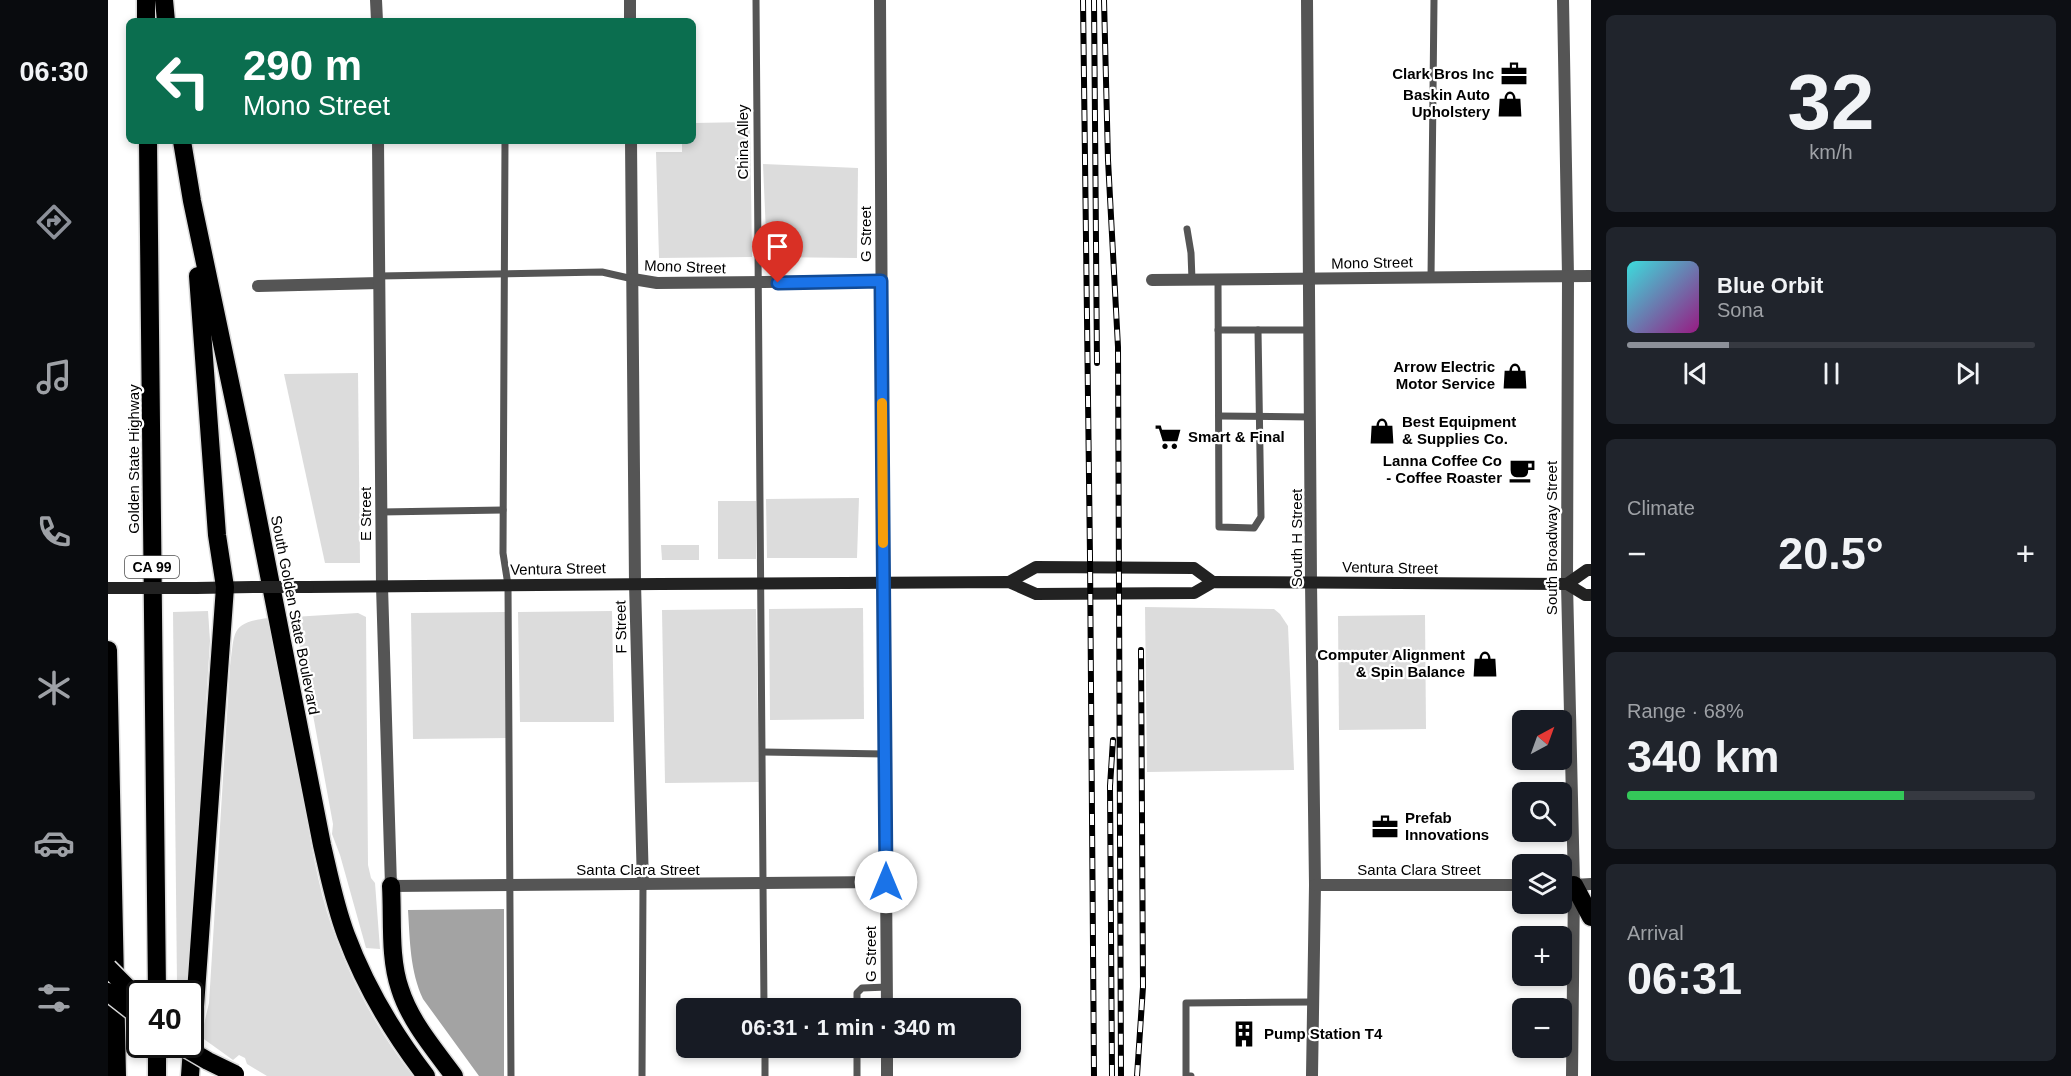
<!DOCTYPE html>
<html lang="en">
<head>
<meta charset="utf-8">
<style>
	:root { --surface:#171b24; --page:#20242c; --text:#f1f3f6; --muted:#9ea1a6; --line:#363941; --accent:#8c9099 }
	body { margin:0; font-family:Arial,sans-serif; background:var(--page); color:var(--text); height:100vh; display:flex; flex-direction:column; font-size:22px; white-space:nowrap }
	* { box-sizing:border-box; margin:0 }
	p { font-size:20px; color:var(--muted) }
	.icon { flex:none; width:33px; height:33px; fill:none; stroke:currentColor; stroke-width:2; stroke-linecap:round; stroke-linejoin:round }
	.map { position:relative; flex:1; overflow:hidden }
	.sheet { display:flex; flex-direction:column; gap:15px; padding:15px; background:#0d0f14; width:480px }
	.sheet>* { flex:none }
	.guide { position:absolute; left:18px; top:18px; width:570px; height:126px; border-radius:9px; box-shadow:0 3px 9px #0003; background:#0b6e4f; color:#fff; overflow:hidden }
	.needle { width:39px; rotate:41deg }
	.fabs { position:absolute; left:1404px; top:710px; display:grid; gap:12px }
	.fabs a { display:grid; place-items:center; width:60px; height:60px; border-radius:9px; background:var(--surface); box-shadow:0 3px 9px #0003; font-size:30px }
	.speed { position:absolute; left:18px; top:980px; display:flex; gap:12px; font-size:30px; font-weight:700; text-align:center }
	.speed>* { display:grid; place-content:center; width:78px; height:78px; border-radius:50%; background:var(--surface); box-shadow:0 3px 9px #0003; line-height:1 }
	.speed .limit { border:3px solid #111; border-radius:9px; background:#fff; color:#111 }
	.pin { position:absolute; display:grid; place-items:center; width:51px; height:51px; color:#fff; margin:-62px -26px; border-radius:50% 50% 50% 0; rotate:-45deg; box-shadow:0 0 6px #0007 }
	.pin .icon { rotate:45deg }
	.me { position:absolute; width:66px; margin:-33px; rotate:0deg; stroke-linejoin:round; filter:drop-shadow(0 0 4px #0008) }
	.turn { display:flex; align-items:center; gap:21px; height:126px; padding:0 18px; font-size:27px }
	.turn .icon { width:78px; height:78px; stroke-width:2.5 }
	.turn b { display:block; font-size:42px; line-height:51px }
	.big { font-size:45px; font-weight:600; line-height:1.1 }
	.sheet .card { flex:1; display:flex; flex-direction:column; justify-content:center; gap:9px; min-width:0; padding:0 21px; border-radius:9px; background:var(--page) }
	.sheet .dial { align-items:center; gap:0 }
	.dial b { font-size:78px; line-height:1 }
	.song { display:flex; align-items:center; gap:18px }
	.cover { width:72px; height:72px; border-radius:9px; background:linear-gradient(135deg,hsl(180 70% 55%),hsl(310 70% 35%)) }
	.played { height:6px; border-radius:3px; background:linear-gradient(90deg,var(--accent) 25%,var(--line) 25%) }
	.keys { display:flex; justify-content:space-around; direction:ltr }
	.heat { display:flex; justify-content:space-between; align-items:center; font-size:33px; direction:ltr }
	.charge { height:9px; border-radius:4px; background:linear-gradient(90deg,#34c759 68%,var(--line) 0) }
	.trip { position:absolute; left:568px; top:998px; width:345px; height:60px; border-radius:9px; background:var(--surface); box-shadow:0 3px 9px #0003; font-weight:600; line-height:60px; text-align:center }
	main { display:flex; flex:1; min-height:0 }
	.tab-bar { display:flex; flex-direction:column; width:108px; justify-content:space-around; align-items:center; background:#090b0e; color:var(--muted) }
	.tab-bar .icon { width:42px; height:42px }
	.tab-bar .on { color:var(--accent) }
	.tab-bar b { font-size:27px; color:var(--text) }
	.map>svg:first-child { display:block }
	.green { fill:#dcdcdc }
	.water { fill:#a3a3a3 }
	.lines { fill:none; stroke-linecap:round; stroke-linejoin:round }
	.motorway-casing { stroke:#dbdbdb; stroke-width:21 }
	.service { stroke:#555; stroke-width:7 }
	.minor { stroke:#555; stroke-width:12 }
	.tertiary { stroke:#555; stroke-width:12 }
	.secondary { stroke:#222; stroke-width:12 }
	.motorway { stroke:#000; stroke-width:18 }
	.rail-casing { stroke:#000; stroke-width:6 }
	.rail { stroke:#fff; stroke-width:4; stroke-dasharray:11; stroke-linecap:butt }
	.motorway-bridge-casing { stroke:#dbdbdb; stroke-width:21; stroke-linecap:butt }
	.tertiary-bridge { stroke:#555; stroke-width:12 }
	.secondary-bridge { stroke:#222; stroke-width:12 }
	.motorway-bridge { stroke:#000; stroke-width:18 }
	.route-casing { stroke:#114b97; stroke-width:15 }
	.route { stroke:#1a73e8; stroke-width:10 }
	.slow { stroke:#f59e0b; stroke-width:10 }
	.labels { text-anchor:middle; stroke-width:4.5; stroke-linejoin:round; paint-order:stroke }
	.shield { fill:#fff; stroke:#4c4c4c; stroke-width:1.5 }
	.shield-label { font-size:14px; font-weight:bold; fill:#000 }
	.poi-label { font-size:15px; font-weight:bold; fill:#000; stroke:#fff; text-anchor:end }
	.street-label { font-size:15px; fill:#000; stroke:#fff }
</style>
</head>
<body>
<main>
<nav class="tab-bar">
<b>06:30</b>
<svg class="icon on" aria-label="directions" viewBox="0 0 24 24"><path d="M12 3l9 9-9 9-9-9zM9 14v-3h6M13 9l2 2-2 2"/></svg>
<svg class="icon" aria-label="music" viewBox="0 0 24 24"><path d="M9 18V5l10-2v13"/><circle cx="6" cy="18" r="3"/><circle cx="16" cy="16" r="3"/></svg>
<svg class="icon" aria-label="phone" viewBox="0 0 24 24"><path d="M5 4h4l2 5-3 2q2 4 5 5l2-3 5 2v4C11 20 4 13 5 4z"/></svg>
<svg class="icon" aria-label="climate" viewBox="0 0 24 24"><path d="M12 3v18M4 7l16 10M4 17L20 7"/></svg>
<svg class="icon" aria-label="car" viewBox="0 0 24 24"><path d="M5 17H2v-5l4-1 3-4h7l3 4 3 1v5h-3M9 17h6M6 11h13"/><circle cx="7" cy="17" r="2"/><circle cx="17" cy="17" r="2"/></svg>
<svg class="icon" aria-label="filters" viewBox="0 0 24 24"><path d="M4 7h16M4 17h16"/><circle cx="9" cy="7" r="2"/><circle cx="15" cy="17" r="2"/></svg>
</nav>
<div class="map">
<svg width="1483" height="1076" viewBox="0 0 1483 1076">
	<rect width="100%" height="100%" fill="#fff"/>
	<g class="green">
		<polygon points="642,122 644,257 551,258 548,152 574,152 574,141 585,141 585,123"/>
		<polygon points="655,164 750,168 749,258 659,257"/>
		<polygon points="250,373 252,563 217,563 176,374"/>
		<polygon points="751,498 749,558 659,558 658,499"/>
		<rect x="610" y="501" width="38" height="58"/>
		<polygon points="553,545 591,545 591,560 554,560"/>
		<polygon points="1037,607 1166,609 1172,614 1180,626 1186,770 1039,772"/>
		<polygon points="755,608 756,719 662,720 661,609"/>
		<polygon points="648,609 651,782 557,783 554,610"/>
		<polygon points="100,611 102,641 80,984 78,987 69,984 65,612"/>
		<polygon points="504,611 506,722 412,722 410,612"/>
		<polygon points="397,612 400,738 305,739 303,613"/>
		<path d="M 250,613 L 258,617 L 260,865 L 263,878 L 267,883 L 272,949 L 258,948 L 232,855 L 224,834 L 225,824 L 203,704 C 197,688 203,670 191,656 L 192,644 L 185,617 Z"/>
		<polygon points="1317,615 1318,729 1231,730 1230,616"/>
		<path d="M 160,618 C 171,671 181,725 191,778 C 200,823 206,868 219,912 C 237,970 267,1028 305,1076 L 159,1076 L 139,1064 L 137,1058 L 131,1055 L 125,1060 L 93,1037 L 101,1003 L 122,666 C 127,632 122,623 160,618 Z"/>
	</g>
	<path class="water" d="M 396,909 L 396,1076 L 371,1076 L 315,999 C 302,971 302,941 300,910 Z"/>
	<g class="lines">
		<g class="motorway-casing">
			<g id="motorway">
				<polyline points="38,0 38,21"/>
				<polyline points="56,0 58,21"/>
				<polyline points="40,141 49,993"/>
				<path d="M 74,141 L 84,201 L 137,453 L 214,845 C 221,875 227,906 238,935 C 257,986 285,1033 318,1076"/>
				<polyline points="0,650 9,1076"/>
				<polyline points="1466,885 1483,917"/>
				<path d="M 283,886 C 285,919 281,957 292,989 C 302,1021 326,1049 346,1076"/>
				<polyline points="49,1044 49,1076"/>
				<polyline points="82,1076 117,587 109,535 90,276"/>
			</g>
		</g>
		<g class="service">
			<polyline points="648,0 656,1008"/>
			<polyline points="397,141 395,553 400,585 403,1076"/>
			<polyline points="1079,229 1083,253 1084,280"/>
			<polyline points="271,276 494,272 525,279"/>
			<polyline points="1323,278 1326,0"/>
			<polyline points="1110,280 1111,527 1146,528 1153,517 1150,330"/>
			<polyline points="1110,330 1203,330"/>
			<polyline points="1111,416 1203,417"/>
			<polyline points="273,512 395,510"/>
			<polyline points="655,752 777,754"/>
			<polyline points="749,1008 749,993 754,988 779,987"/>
			<polyline points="657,1047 657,1076"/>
			<polyline points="749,1047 749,1076"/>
			<polyline points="534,1076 535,885"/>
			<polyline points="1083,1076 1078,1076 1078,1003 1205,1002"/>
		</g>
		<g class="minor">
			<polyline points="150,286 271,283"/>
			<polyline points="1203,582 1207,885 1204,1076"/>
			<polyline points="527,583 535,885"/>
			<polyline points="1207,885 1414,885"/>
			<polyline points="283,886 778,882"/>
		</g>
		<g class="tertiary">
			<polyline points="268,0 269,21"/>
			<polyline points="522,0 522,21"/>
			<polyline points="772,0 775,551"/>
			<polyline points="1199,0 1203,582"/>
			<polyline points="1455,0 1460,276 1459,584 1466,885 1464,1076"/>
			<polyline points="270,141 274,586 283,886"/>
			<polyline points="523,141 527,583"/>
			<polyline points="525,279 549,283 773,281"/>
			<polyline points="1044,280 1483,276"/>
			<polyline points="776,609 779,1008"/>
			<polyline points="1466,885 1483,884"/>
			<polyline points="779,1047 779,1076"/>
		</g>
		<g class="secondary">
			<polyline points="901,582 928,567 1086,568 1105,582"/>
			<polyline points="1459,584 1479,570 1483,570"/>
			<path d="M 200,587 C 434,584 667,584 901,582 L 928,594 L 1086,593 L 1105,582 L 1459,584 L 1477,595 L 1483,595"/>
			<polyline points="88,588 145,587"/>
		</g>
		<use href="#motorway" class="motorway"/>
		<g class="rail-casing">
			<g id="rail">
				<polyline points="975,0 982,557 986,1076"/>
				<polyline points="986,0 989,363"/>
				<polyline points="996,0 1000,160 1010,347 1013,1076"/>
				<polyline points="1004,1076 1002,786 1005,740"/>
				<polyline points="1029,1076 1035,987 1033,650"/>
			</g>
		</g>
		<use href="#rail" class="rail"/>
		<g class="motorway-bridge-casing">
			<g id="motorway-bridge">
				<polyline points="0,968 32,1000"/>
				<polyline points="0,992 32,1017"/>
				<polyline points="71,1044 100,1061 127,1074"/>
			</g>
		</g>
		<polyline class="tertiary-bridge" points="775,551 776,609"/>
		<g class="secondary-bridge">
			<polyline points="145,587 200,587"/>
			<polyline points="0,588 88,588"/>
		</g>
		<use href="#motorway-bridge" class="motorway-bridge"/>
	</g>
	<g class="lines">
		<g class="route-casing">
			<polyline id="route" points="670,283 773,281 778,882"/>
		</g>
		<use href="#route" class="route"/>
		<polyline class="slow" points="774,403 775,543"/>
	</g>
	<defs>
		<g id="office-bare" transform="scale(2.07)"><path d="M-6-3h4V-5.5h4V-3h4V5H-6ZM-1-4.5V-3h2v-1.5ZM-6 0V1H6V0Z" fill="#000" stroke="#fff" stroke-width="2.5" paint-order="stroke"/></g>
		<g id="shop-bare" transform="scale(2.07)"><path d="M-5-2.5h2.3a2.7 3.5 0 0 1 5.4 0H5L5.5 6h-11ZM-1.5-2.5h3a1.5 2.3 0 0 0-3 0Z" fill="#000" stroke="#fff" stroke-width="2.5" paint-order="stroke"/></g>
		<g id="supermarket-bare" transform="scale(2.07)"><path d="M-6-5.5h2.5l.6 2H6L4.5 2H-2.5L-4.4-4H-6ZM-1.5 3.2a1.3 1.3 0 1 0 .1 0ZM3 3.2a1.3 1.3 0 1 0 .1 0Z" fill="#000" stroke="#fff" stroke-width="2.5" paint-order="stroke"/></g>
		<g id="cafe-bare" transform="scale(2.07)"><path d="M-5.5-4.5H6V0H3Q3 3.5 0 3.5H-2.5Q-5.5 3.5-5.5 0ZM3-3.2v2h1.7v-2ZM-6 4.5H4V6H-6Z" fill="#000" stroke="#fff" stroke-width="2.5" paint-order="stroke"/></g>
		<g id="building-bare" transform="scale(2.07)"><path d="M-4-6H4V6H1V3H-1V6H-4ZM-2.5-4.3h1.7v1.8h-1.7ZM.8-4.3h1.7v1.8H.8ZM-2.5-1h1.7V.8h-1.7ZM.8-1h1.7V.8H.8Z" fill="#000" stroke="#fff" stroke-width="2.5" paint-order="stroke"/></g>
	</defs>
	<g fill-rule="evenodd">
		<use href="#office-bare" x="1406" y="74"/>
		<use href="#shop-bare" x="1402" y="104"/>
		<use href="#shop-bare" x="1407" y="376"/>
		<use href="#shop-bare" x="1274" y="431"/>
		<use href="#supermarket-bare" x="1060" y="437"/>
		<use href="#cafe-bare" x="1414" y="470"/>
		<use href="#shop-bare" x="1377" y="664"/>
		<use href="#office-bare" x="1277" y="827"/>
		<use href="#building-bare" x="1136" y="1034"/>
	</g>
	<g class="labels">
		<rect class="shield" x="17" y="556" width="54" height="22" rx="4.5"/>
		<g class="shield-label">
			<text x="44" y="572">CA 99</text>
		</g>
		<g class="poi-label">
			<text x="1386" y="79">Clark Bros Inc</text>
			<text x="1382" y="100">Baskin Auto<tspan x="1382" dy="17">Upholstery</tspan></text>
			<text x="1387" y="372">Arrow Electric<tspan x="1387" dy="17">Motor Service</tspan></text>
			<text x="1294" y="427" text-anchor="start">Best Equipment<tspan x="1294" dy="17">&amp; Supplies Co.</tspan></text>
			<text x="1080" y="442" text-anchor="start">Smart &amp; Final</text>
			<text x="1394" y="466">Lanna Coffee Co<tspan x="1394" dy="17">- Coffee Roaster</tspan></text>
			<text x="1357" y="660">Computer Alignment<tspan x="1357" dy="17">&amp; Spin Balance</tspan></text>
			<text x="1297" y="823" text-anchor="start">Prefab<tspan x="1297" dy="17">Innovations</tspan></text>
			<text x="1156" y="1039" text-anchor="start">Pump Station T4</text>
		</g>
		<g class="street-label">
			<text transform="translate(635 142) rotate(-90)" y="5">China Alley</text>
			<text transform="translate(758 234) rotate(-90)" y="5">G Street</text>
			<text transform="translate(1264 263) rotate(-1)" y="5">Mono Street</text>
			<text transform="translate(577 267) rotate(2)" y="5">Mono Street</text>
			<text transform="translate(26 459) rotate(-90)" y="5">Golden State Highway</text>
			<text transform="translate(258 514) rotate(-90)" y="5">E Street</text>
			<text transform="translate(1189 538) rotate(-90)" y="5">South H Street</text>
			<text transform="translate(1444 538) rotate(-90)" y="5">South Broadway Street</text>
			<text transform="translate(1282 568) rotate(1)" y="5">Ventura Street</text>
			<text transform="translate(450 569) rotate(-1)" y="5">Ventura Street</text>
			<text transform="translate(187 615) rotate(79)" y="5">South Golden State Boulevard</text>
			<text transform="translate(513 627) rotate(-91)" y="5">F Street</text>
			<text x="530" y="875">Santa Clara Street</text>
			<text x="1311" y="875">Santa Clara Street</text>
			<text transform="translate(763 954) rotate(-90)" y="5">G Street</text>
		</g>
	</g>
</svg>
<div class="fabs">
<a><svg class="needle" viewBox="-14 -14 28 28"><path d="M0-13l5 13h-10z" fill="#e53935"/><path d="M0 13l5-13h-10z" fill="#9ea1a6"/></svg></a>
<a><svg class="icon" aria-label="search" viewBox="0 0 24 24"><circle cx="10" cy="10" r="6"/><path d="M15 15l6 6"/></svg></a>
<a><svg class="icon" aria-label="layers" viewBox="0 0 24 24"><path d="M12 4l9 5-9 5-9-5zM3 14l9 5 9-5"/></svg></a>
<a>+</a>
<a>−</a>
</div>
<div class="speed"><div class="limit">40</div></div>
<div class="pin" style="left:670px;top:283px;background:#d93025"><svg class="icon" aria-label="arrive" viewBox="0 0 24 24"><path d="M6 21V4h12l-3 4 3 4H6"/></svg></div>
<svg class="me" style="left:778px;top:882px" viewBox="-20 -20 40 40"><circle r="19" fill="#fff"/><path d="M0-13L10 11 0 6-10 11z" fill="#1a73e8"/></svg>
<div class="trip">06:31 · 1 min · 340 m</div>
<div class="guide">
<div class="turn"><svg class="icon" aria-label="left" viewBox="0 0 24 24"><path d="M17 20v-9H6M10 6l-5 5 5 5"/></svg><div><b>290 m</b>Mono Street</div></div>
</div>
</div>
<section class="sheet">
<div class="card dial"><b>32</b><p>km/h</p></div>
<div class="card">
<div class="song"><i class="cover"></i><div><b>Blue Orbit</b><p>Sona</p></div></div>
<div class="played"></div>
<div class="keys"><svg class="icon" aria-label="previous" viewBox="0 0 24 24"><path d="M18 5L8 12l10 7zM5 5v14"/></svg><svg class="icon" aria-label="pause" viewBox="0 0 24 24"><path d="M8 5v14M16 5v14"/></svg><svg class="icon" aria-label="next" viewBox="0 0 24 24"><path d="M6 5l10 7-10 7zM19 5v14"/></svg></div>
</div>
<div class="card"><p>Climate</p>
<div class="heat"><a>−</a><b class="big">20.5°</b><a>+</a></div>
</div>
<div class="card"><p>Range · 68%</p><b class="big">340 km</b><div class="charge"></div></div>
<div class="card"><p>Arrival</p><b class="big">06:31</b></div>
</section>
</main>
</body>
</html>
